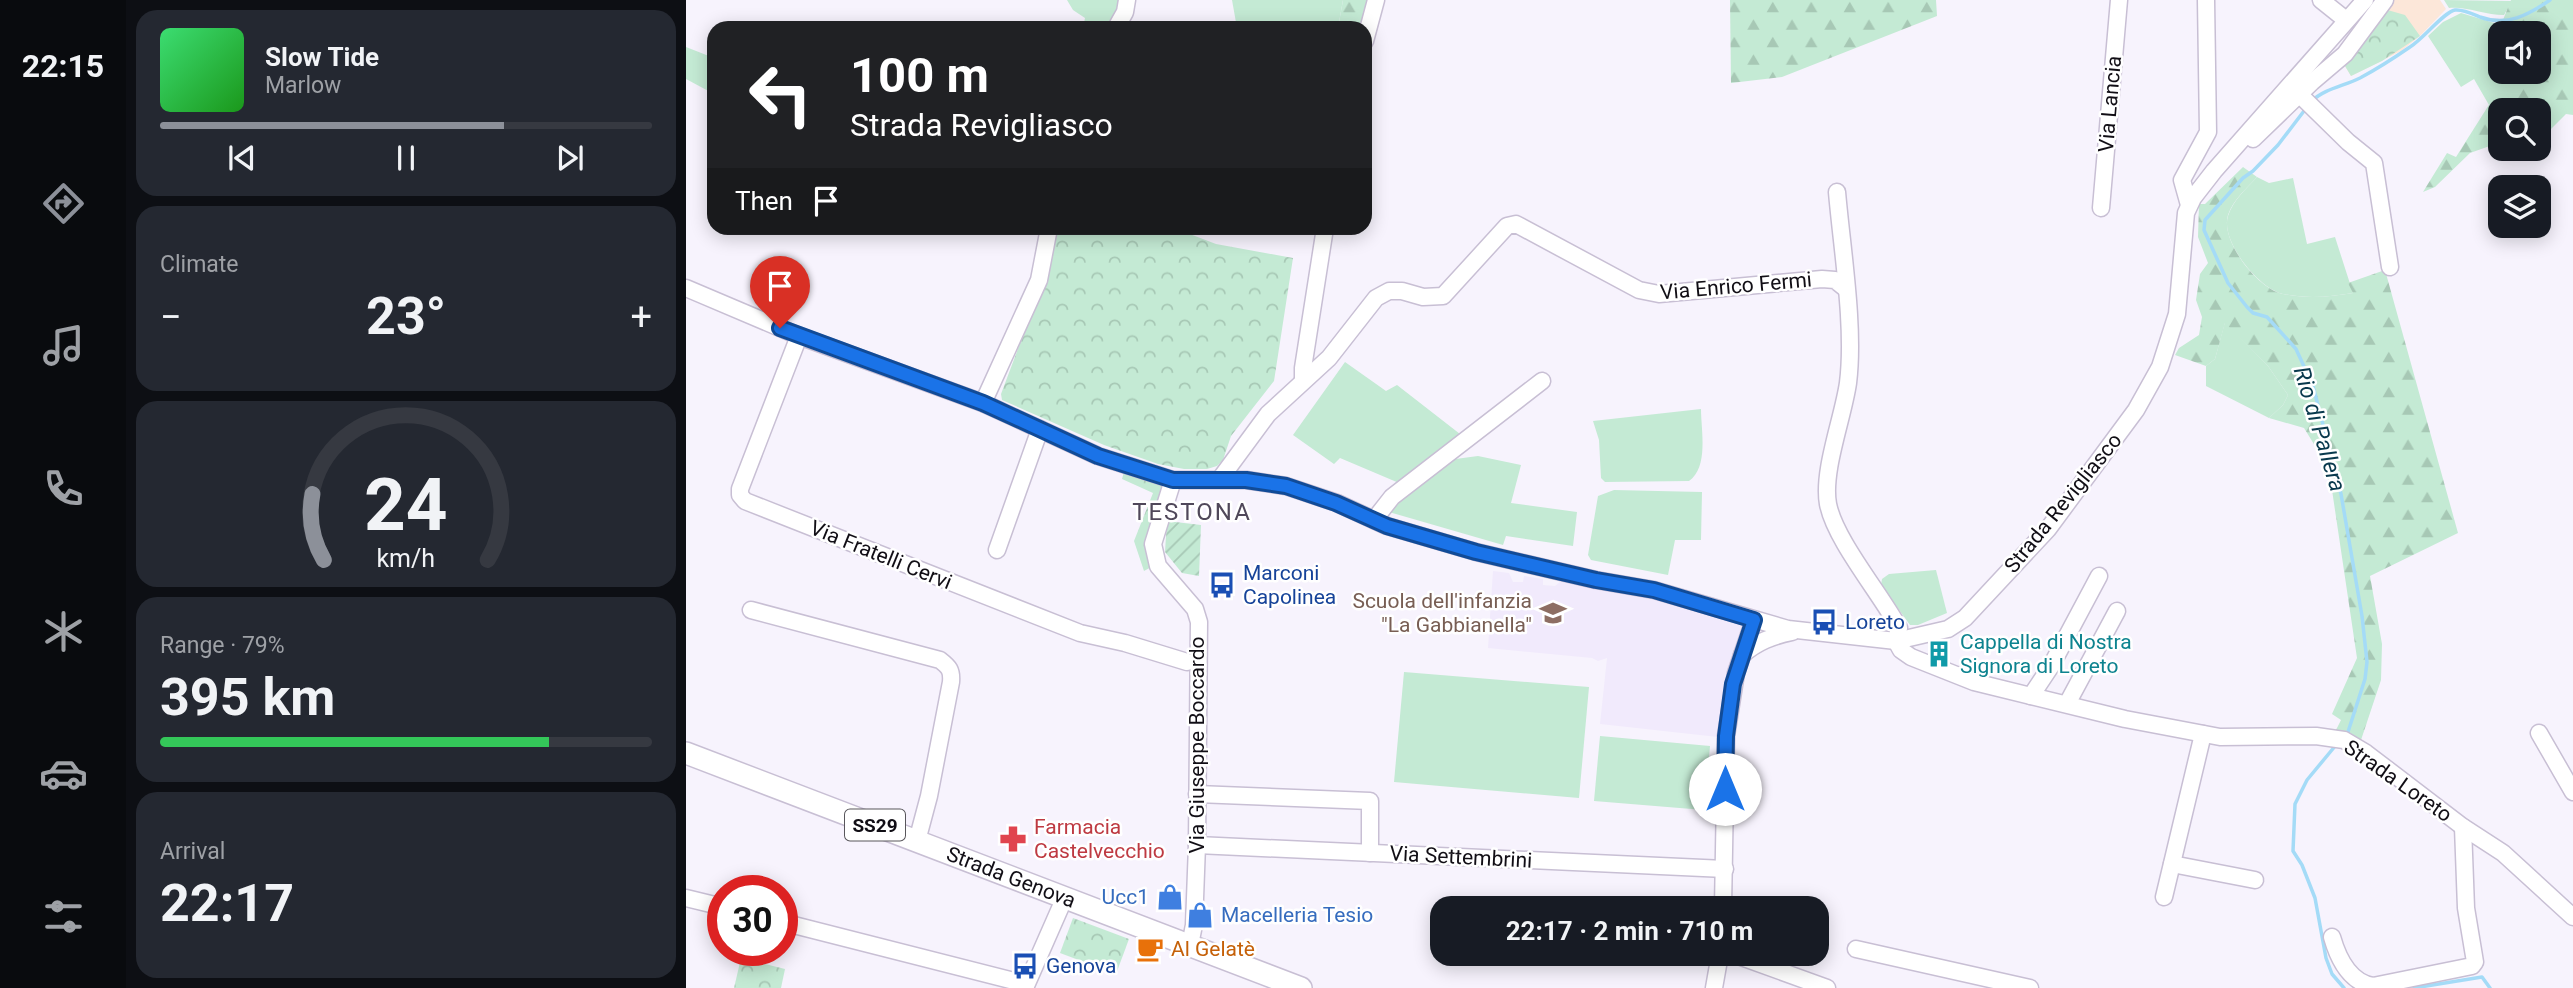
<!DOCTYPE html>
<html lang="en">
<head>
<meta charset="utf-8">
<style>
	:root { --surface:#171b24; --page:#242831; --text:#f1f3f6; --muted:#9ea1a6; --line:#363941; --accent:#8c9099 }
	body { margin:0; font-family:Roboto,sans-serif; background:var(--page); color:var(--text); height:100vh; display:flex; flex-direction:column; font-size:26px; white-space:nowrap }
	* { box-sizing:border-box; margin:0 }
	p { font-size:23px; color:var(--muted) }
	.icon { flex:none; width:38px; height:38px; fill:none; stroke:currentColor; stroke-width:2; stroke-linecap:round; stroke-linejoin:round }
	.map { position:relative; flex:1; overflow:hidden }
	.drawer { display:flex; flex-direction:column; gap:10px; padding:10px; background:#0d0f14; width:560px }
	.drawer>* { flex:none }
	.banner { position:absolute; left:21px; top:21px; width:665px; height:214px; border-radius:21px; box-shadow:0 4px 18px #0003; background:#202124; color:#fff; overflow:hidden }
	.controls { position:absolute; left:1802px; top:21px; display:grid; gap:14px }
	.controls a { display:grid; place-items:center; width:63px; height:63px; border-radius:14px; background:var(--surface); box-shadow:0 4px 18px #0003; font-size:35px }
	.speed { position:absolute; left:21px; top:875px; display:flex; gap:14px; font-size:35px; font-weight:700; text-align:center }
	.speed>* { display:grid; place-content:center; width:91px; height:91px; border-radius:50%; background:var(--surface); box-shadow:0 4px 18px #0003; line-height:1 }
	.speed .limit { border:10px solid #d22; background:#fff; color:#111 }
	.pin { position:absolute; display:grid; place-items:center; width:60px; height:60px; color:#fff; margin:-72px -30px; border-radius:50% 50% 50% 0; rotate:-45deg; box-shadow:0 0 7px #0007 }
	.pin .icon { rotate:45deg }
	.me { position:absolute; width:77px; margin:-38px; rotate:0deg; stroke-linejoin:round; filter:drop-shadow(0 0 5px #0008) }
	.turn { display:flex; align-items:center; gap:24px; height:147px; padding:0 28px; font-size:32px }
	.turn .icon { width:91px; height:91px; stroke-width:2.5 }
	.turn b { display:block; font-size:49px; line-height:60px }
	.then { display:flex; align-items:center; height:66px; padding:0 28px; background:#0003; gap:14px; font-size:26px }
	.big { font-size:52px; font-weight:700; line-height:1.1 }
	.drawer .widget { flex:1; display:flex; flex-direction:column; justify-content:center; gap:10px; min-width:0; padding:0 24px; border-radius:21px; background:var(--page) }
	.drawer .dial { align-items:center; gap:0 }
	.dial svg { height:182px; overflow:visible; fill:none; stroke:var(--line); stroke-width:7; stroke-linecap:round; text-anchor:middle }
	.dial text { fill:var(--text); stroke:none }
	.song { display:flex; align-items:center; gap:21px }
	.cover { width:84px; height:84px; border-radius:10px; background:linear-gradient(135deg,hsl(140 70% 55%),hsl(120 70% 35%)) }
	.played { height:7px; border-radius:4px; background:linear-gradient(90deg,var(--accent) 70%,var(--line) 70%) }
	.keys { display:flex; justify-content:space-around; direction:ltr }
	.heat { display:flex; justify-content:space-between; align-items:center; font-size:38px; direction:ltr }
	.charge { height:10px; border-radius:5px; background:linear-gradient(90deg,#34c759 79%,var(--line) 0) }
	.trip { position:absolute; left:744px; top:896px; width:399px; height:70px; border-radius:21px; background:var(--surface); box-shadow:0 4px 18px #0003; font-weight:700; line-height:70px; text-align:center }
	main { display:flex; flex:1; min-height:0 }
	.menu { display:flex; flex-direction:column; width:126px; justify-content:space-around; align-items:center; background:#090b0e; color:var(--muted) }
	.menu .icon { width:49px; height:49px }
	.menu .active { color:var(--accent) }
	.menu b { font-size:32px; color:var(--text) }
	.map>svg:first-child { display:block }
	.commercial { fill:#fce7d9 }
	.built { fill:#f1eafc }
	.grass { fill:#c4ead4 }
	.forest { fill:url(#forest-firs); fill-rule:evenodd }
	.park { fill:url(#park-crowns) }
	.garden { fill:url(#garden-furrows) }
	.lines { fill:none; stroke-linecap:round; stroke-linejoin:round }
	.stream { stroke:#a4dbf7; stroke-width:3.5 }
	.minor-casing { stroke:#c8bfd4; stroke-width:19 }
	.major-casing { stroke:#c8bfd4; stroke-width:24 }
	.minor { stroke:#fff; stroke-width:16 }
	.major { stroke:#fff; stroke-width:21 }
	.route-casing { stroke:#114b97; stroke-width:18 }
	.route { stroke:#1a73e8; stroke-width:12 }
	.labels { text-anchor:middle; stroke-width:5; stroke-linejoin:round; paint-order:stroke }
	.shield { fill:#fff; stroke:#58565b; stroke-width:2 }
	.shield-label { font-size:19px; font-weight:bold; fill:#110e15 }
	.street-label { font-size:21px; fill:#110e15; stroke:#fff }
	.transit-label { font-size:21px; fill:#164399; stroke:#fff; text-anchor:start }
	.education-label { font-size:21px; fill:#785e54; stroke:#fff; text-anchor:end }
	.culture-label { font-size:21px; fill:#0d838f; stroke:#fff; text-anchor:start }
	.health-label { font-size:21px; fill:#be3a42; stroke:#fff; text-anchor:start }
	.shop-label { font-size:21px; fill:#366cbe; stroke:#fff; text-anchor:end }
	.food-label { font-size:21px; fill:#c56008; stroke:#fff; text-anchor:start }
	.water-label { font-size:23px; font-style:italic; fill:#09394d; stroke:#fff }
	.quarter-label { font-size:24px; letter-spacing:2px; fill:#50485a; stroke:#fff }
</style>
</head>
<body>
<main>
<nav class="menu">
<b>22:15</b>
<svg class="icon active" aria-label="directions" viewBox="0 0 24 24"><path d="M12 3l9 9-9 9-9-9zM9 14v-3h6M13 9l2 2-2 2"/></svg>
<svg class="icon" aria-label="music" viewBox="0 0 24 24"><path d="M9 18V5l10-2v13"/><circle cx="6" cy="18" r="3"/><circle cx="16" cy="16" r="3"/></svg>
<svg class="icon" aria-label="phone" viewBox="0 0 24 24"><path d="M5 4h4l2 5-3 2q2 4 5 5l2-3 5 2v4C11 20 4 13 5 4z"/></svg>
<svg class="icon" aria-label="climate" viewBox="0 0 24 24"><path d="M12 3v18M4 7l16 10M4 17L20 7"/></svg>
<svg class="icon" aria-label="car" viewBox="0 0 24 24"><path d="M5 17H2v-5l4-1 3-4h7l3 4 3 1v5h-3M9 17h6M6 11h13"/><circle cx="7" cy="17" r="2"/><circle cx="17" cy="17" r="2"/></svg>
<svg class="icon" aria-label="filters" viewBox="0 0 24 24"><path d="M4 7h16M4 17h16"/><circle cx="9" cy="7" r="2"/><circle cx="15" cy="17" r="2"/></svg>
</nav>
<section class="drawer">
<div class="widget">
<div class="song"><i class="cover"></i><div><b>Slow Tide</b><p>Marlow</p></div></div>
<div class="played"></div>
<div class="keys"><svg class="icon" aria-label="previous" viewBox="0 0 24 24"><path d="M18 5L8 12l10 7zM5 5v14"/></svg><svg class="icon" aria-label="pause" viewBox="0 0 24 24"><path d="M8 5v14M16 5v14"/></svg><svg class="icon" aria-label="next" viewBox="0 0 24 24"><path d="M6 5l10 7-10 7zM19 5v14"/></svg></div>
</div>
<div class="widget"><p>Climate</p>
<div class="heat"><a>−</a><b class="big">23°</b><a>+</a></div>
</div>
<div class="widget dial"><svg viewBox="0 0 100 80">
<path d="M14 69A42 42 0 1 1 86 69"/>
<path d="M14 69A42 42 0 0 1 9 40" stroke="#8c9099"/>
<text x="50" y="56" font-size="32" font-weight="700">24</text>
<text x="50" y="72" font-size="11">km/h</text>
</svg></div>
<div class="widget"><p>Range · 79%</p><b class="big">395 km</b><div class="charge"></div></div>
<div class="widget"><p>Arrival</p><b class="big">22:17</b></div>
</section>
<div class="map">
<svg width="1887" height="988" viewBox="0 0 1887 988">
	<defs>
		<pattern id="forest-firs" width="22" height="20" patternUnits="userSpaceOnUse" patternTransform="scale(1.75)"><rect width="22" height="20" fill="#c4ead4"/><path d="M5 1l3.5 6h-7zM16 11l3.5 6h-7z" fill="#a7c8b5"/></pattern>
		<pattern id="park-crowns" width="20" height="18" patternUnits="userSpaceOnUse" patternTransform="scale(1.75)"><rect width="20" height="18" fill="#c4ead4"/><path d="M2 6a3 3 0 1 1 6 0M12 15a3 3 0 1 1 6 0" fill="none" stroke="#a7c8b5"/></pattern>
		<pattern id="garden-furrows" width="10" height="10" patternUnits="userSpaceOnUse" patternTransform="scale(1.75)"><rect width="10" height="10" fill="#c4ead4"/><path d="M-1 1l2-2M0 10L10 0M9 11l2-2" fill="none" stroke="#a7c8b5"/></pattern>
	</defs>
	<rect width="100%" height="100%" fill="#f7f3fd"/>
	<polygon class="commercial" points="1706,0 1754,0 1760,9 1734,36 1715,51 1665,76 1659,66 1704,7"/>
	<polygon class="built" points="807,571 823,573 827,582 837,582 838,576 857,579 857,585 869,586 875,581 953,592 1059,622 1032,737 914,724 921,658 912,661 906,658 802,648"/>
	<g class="grass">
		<path d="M 381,0 L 435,0 C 426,26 425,28 397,28 L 399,18 L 387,10 Z"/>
		<polygon points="546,0 657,0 652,28 551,28"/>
		<path d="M 1758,0 L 1826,1 L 1818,15 C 1799,15 1780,6 1763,8 Z"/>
		<polygon points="1775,13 1815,25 1804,52 1812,92 1803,105 1788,79 1775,87 1742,36 1757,22"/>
		<polygon points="0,47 28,58 28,94 0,79"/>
		<path d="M 1571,177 L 1583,183 L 1607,178 L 1621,244 L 1649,237 L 1667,293 C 1644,297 1621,299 1597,294 C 1573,289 1534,241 1542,216 C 1547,200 1561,188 1571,177 Z"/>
		<polygon points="1539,322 1582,366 1602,395 1597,405 1583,418 1520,386 1520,366 1529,359"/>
		<polygon points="659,362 700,391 711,385 774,434 713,483 654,458 648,464 607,435"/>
		<path d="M 1015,409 C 1015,431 1023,467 1003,481 L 919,482 L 915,478 L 913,440 L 907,421 Z"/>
		<polygon points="792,456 835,465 825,503 891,512 887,546 820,536 817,545 703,512 703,508 762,460"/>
		<polygon points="928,490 1016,492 1015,540 989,540 982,575 905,560 902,555 912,496"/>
		<polygon points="1250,570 1261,613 1232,625 1224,625 1195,585 1196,579 1203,574"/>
		<polygon points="718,672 903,687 893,798 708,782"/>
		<polygon points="914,736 1024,746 1018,810 908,801"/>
	</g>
	<g class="forest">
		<polygon points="657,0 684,0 675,28 652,28"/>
		<polygon points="1044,0 1250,0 1251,16 1096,77 1045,83"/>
		<path d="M 1825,0 L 1887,0 L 1887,115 L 1880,114 L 1861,133 L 1853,136 L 1853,110 L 1815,110 L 1815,142 L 1784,153 L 1749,187 L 1737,192 L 1761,153 L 1770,157 L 1811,92 L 1804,52 ZM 1815,33 L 1853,33 L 1853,72 L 1815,72 Z"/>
		<path d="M 1557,167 L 1571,177 C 1561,188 1547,200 1542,215 C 1534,241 1572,289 1597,294 C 1620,299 1644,297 1667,293 L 1662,283 L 1699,270 L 1772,533 L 1684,576 L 1696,644 L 1695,680 L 1675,740 L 1650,730 L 1655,720 L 1646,714 L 1671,658 L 1646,490 L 1634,454 L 1618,428 L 1583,418 L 1597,405 L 1602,395 L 1582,366 L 1539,323 L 1529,359 L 1520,366 L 1489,355 L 1493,348 L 1513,335 L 1516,317 L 1510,300 L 1514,274 L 1522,263 L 1512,237 L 1513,204 L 1519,204 Z"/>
	</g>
	<g class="park">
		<polygon points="1698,9 1719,15 1734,36 1696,61 1665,76 1659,66 1692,22"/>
		<polygon points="368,228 488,228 530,244 607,258 588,381 545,436 537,460 531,466 521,469 498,469 472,464 418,445 316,400 315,394 357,282"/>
		<polygon points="439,468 480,483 469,565 458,571 448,541 467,493 436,479"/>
		<polygon points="387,918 443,939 430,974 374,953"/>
		<polygon points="55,958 99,969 95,988 48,988"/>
	</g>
	<polygon class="garden" points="481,521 515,525 513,576 496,573 479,552"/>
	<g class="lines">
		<g class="stream">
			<path d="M 1626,101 C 1638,89 1658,86 1674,78 C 1691,69 1708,58 1724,47 C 1737,39 1758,12 1769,10 C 1777,9 1787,14 1794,17 C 1821,27 1842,15 1864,0"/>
			<polyline points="1621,107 1592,145 1567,171 1557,178 1519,220 1518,230 1542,283 1561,307 1567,313 1581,317 1610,349 1627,386 1655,494 1676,616 1681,662 1679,679 1661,735"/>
			<polyline points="1650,745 1621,780 1609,804 1607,851 1616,865 1629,898 1640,958 1646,974 1658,988"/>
			<polyline points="1728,988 1796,977 1804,988"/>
		</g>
		<g class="minor-casing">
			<g id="minor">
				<polyline points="1635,0 1660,20"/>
				<polyline points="430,28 439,12 441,0"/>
				<polyline points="679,41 690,0"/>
				<polyline points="1614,95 1662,142 1688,163 1704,267"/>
				<polyline points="1567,139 1626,82 1659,54 1699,0"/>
				<path d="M 1151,192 C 1156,250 1169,327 1162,383 C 1157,418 1136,471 1142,504 C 1149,540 1194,593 1213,628 L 1210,641"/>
				<polyline points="1503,205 1496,180 1522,132 1520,0"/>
				<polyline points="1415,208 1433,0"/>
				<polyline points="0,288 113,336 297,403 412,456 487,480 560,480 600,486 651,503 701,526 790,552 910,580 968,590 1102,629 1210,641 1262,629 1279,618 1362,529 1450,410 1474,367 1491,314 1500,213 1507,198 1528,171 1679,0"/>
				<polyline points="113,336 54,489 54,495 59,501 394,633 439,643 501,662"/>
				<polyline points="617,380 617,368 639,228"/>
				<polyline points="297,403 353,280 363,228"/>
				<polyline points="534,479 582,414 643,358 690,298 703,291 716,291 737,297 757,296 821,226 830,224 953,290 973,294 1136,279 1149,280 1159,288"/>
				<polyline points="487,480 467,544 472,566 509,609 513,622 511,845 508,925 504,945"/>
				<polyline points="688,520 706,497 856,381"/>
				<polyline points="311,550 354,429"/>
				<path d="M 65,610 L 254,660 C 263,667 266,670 265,682 L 243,796 L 231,841"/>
				<polyline points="1210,641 1215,650 1225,657 1288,682 1439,719 1534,737 1630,736 1658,740 1680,753 1777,827 1817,853 1887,917"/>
				<path d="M 1056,655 C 1071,642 1086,636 1106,632"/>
				<polyline points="1345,696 1365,666 1413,576"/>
				<polyline points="1381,704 1431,611"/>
				<polyline points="1853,733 1887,792"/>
				<polyline points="511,794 684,801 684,853"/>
				<polyline points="511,845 1039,869"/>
				<polyline points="1486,864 1569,880"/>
				<polyline points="1478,897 1517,734"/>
				<polyline points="0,898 37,907"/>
				<polyline points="1037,908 1040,736 1050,673 1068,620"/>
				<polyline points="96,922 340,984"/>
				<path d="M 1646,937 C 1652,958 1663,982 1687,986 L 1786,966 L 1789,962 L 1780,908 L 1777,827"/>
				<polyline points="1170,949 1344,988"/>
				<polyline points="1047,954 1141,988"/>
				<polyline points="339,988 379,897"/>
				<polyline points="1028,988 1034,954"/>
			</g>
		</g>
		<g class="major-casing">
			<g id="major">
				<path id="s1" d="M 0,753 L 615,988"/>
			</g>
		</g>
		<use href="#minor" class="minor"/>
		<use href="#major" class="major"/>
	</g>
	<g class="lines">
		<g class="route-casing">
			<polyline id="route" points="94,328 297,403 412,456 487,480 560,480 600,486 650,503 701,526 790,552 910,580 968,590 1068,620 1047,684 1040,736 1039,789"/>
		</g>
		<use href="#route" class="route"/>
	</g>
	<defs>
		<g id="bus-bare" transform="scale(2.1)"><path d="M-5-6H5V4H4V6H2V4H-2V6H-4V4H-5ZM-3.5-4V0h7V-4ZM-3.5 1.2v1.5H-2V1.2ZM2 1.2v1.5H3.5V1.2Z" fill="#1a4fb4" stroke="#fff" stroke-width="2.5" paint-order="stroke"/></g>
		<g id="school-bare" transform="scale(2.1)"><path d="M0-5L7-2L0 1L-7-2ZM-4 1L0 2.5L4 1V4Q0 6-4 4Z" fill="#8d6e63" stroke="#fff" stroke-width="2.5" paint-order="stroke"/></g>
		<g id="building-bare" transform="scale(2.1)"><path d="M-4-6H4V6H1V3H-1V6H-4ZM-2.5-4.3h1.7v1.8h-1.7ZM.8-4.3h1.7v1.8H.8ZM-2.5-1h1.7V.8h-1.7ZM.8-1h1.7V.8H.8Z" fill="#0f9aa8" stroke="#fff" stroke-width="2.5" paint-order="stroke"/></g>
		<g id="pharmacy-bare" transform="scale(2.1)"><path d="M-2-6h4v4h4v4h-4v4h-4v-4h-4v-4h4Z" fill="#e0444e" stroke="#fff" stroke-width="2.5" paint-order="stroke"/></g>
		<g id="shop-bare" transform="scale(2.1)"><path d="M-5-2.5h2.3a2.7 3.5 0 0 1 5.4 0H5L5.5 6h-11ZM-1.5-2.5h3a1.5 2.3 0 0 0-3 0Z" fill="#3f7fe0" stroke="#fff" stroke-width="2.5" paint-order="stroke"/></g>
		<g id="cafe-bare" transform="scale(2.1)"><path d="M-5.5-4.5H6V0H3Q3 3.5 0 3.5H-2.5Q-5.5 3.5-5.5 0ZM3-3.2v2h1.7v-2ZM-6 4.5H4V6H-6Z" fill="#e8710a" stroke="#fff" stroke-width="2.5" paint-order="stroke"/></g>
	</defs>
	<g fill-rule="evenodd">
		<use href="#bus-bare" x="536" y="585"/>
		<use href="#school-bare" x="867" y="613"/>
		<use href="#bus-bare" x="1138" y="622"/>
		<use href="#building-bare" x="1253" y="654"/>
		<use href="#pharmacy-bare" x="327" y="839"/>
		<use href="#shop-bare" x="484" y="897"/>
		<use href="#shop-bare" x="514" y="915"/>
		<use href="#cafe-bare" x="464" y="949"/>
		<use href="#bus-bare" x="339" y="966"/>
	</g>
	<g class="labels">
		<rect class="shield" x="159" y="809.5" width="60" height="31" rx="5"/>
		<g class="shield-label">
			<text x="189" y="832">SS29</text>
		</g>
		<g class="street-label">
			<text transform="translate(1424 104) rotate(-85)" y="7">Via Lancia</text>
			<text transform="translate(1050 286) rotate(-5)" y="7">Via Enrico Fermi</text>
			<text transform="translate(1377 503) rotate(-51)" y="7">Strada Revigliasco</text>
			<text transform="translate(195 555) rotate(22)" y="7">Via Fratelli Cervi</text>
			<text transform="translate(511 745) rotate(-90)" y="7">Via Giuseppe Boccardo</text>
			<text transform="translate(1712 781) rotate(35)" y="7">Strada Loreto</text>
			<text transform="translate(775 857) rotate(3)" y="7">Via Settembrini</text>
			<text dy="7" stroke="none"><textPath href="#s1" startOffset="348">Strada Genova</textPath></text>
		</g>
		<g class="transit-label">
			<text x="557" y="580">Marconi<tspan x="557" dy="24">Capolinea</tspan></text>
			<text x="1159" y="629">Loreto</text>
			<text x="360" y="973">Genova</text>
		</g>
		<g class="education-label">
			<text x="846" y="608">Scuola dell'infanzia<tspan x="846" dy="24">"La Gabbianella"</tspan></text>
		</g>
		<g class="culture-label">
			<text x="1274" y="649">Cappella di Nostra<tspan x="1274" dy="24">Signora di Loreto</tspan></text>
		</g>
		<g class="health-label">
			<text x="348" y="834">Farmacia<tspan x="348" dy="24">Castelvecchio</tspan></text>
		</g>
		<g class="shop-label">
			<text x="463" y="904">Ucc1</text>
			<text x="535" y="922" text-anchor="start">Macelleria Tesio</text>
		</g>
		<g class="food-label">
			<text x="485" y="956">Al Gelatè</text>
		</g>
		<g class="water-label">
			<text transform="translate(1634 429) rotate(73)" y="8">Rio di Pallera</text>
		</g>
		<g class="quarter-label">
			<text x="506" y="520">TESTONA</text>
		</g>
	</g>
</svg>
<div class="controls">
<a><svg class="icon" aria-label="sound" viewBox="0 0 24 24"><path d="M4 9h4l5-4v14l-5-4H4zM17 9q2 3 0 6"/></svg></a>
<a><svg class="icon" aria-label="search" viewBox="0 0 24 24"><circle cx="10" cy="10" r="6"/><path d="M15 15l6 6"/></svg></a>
<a><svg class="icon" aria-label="layers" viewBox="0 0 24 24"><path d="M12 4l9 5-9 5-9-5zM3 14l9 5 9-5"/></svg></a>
</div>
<div class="speed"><div class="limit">30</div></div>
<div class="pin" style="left:94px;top:328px;background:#d93025"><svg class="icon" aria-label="arrive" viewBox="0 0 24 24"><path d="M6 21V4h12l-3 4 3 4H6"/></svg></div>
<svg class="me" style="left:1039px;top:789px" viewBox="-20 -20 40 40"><circle r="19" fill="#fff"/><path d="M0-13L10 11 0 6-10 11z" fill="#1a73e8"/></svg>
<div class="trip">22:17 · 2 min · 710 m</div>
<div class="banner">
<div class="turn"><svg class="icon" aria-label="left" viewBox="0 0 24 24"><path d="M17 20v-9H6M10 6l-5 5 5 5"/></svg><div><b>100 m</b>Strada Revigliasco</div></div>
<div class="then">Then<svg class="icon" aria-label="arrive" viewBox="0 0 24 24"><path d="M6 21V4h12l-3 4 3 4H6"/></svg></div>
</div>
</div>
</main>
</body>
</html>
